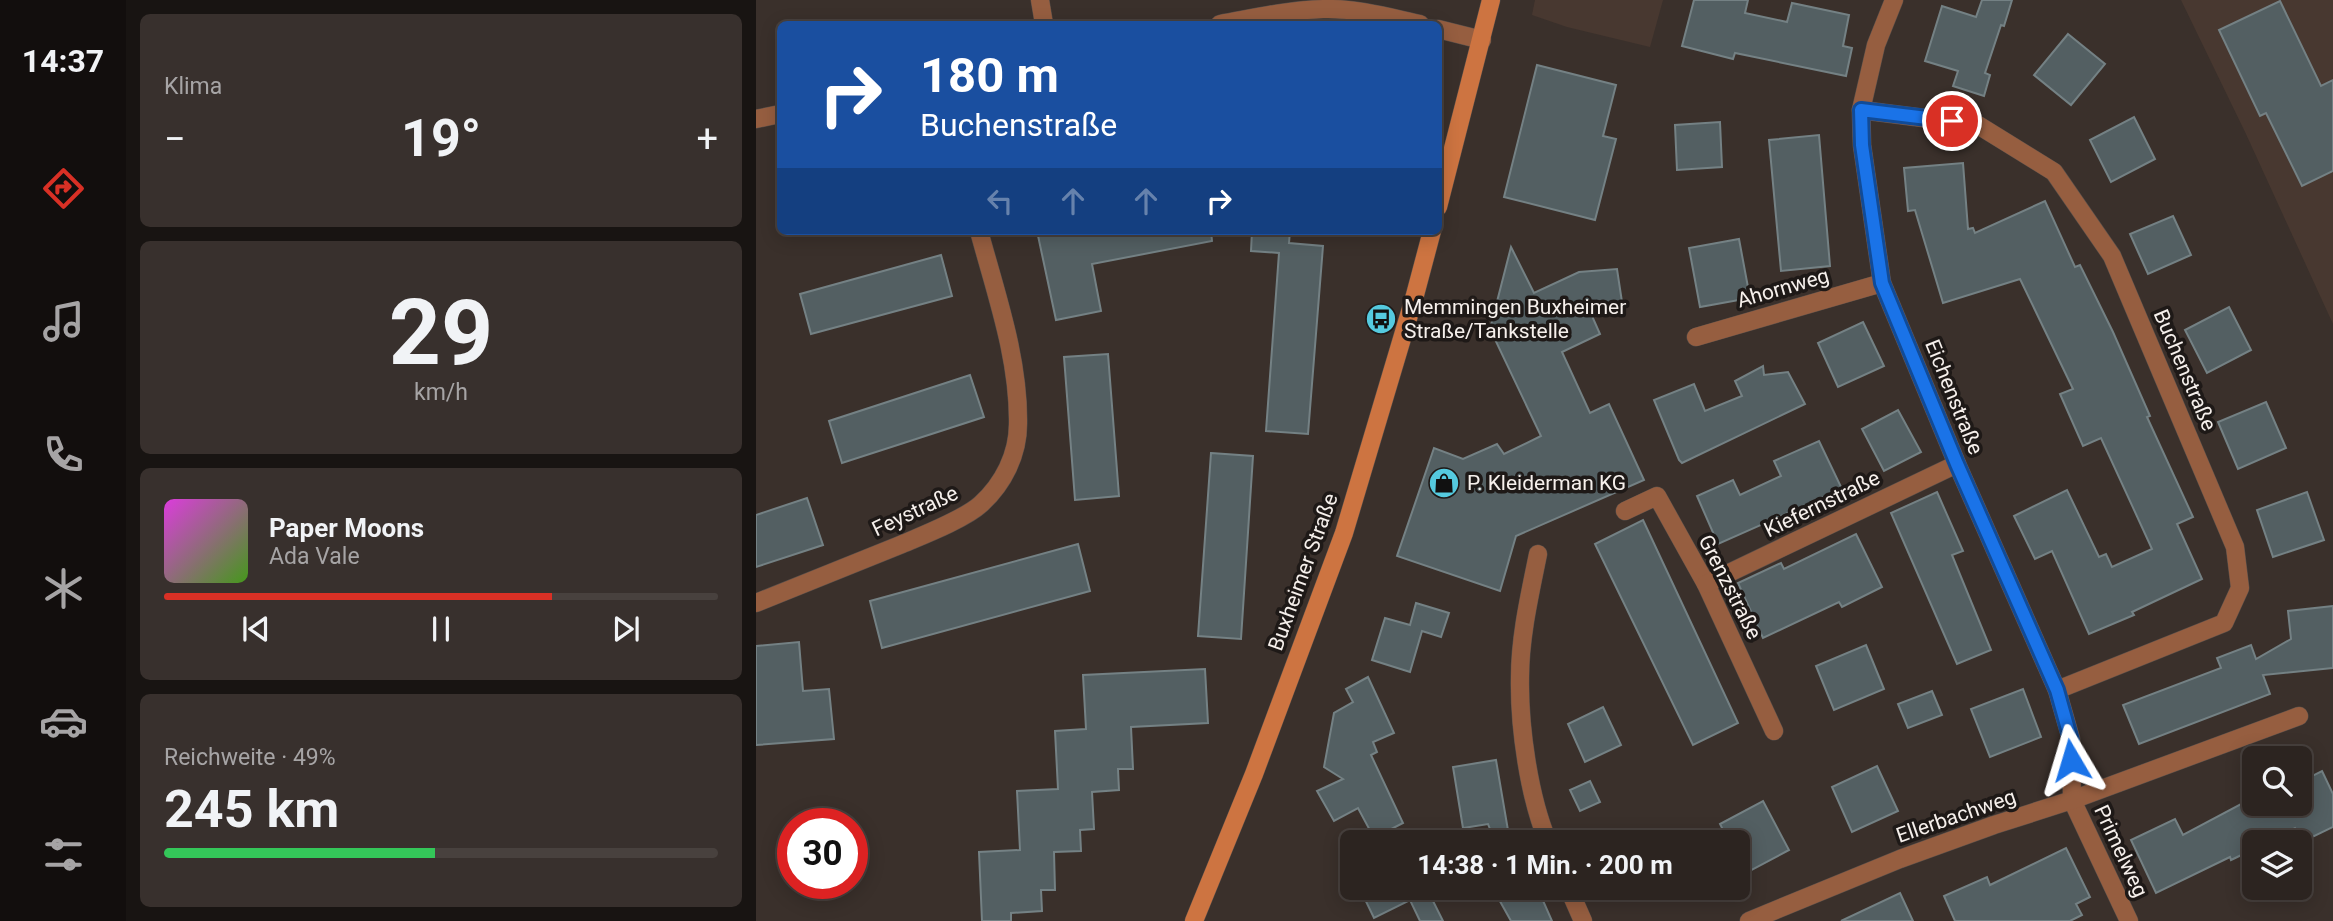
<!DOCTYPE html>
<html lang="de">
<head>
<meta charset="utf-8">
<style>
	:root { --surface:#2c2420; --page:#38302d; --text:#f1f3f6; --muted:#a6a4a5; --line:#48413e; --accent:#d93025 }
	body { margin:0; font-family:Roboto,sans-serif; background:var(--page); color:var(--text); height:100vh; display:flex; flex-direction:column; font-size:26px; white-space:nowrap }
	* { box-sizing:border-box; margin:0 }
	p { font-size:23px; color:var(--muted) }
	.icon { flex:none; width:38px; height:38px; fill:none; stroke:currentColor; stroke-width:2; stroke-linecap:round; stroke-linejoin:round }
	.map { position:relative; flex:1; overflow:hidden }
	.panel { display:flex; flex-direction:column; gap:14px; padding:14px; background:#181412; width:630px }
	.panel>* { flex:none }
	.banner { position:absolute; left:21px; top:21px; width:665px; height:214px; border-radius:10px; box-shadow:0 4px 18px #0003,0 0 0 2px var(--line); background:#1a4fa0; color:#fff; overflow:hidden }
	.tools { position:absolute; left:1486px; top:746px; display:grid; gap:14px }
	.tools a { display:grid; place-items:center; width:70px; height:70px; border-radius:10px; background:var(--surface); box-shadow:0 4px 18px #0003,0 0 0 2px var(--line); font-size:35px }
	.speed { position:absolute; left:21px; top:808px; display:flex; gap:14px; font-size:35px; font-weight:700; text-align:center }
	.speed>* { display:grid; place-content:center; width:91px; height:91px; border-radius:50%; background:var(--surface); box-shadow:0 4px 18px #0003,0 0 0 2px var(--line); line-height:1 }
	.speed .limit { border:10px solid #d22; background:#fff; color:#111 }
	.pin { position:absolute; display:grid; place-items:center; width:60px; height:60px; color:#fff; margin:-30px; border:4px solid #fff; border-radius:50%; box-shadow:0 2px 7px #0007 }
	.me { position:absolute; width:77px; margin:-38px; rotate:353deg; stroke-linejoin:round; filter:drop-shadow(0 0 5px #0008) }
	.turn { display:flex; align-items:center; gap:24px; height:147px; padding:0 28px; font-size:32px }
	.turn .icon { width:91px; height:91px; stroke-width:2.5 }
	.turn b { display:block; font-size:49px; line-height:60px }
	.lanes { display:flex; align-items:center; height:66px; padding:0 28px; background:#0003; justify-content:center; gap:35px; direction:ltr }
	.lanes .off { opacity:.35 }
	.big { font-size:52px; font-weight:700; line-height:1.1 }
	.panel .tile { flex:1; display:flex; flex-direction:column; justify-content:center; gap:10px; min-width:0; padding:0 24px; border-radius:10px; background:var(--page) }
	.panel .dial { align-items:center; gap:0 }
	.dial b { font-size:91px; line-height:1 }
	.song { display:flex; align-items:center; gap:21px }
	.cover { width:84px; height:84px; border-radius:10px; background:linear-gradient(135deg,hsl(300 70% 55%),hsl(100 70% 35%)) }
	.played { height:7px; border-radius:4px; background:linear-gradient(90deg,var(--accent) 70%,var(--line) 70%) }
	.keys { display:flex; justify-content:space-around; direction:ltr }
	.heat { display:flex; justify-content:space-between; align-items:center; font-size:38px; direction:ltr }
	.charge { height:10px; border-radius:5px; background:linear-gradient(90deg,#34c759 49%,var(--line) 0) }
	.trip { position:absolute; left:584px; top:830px; width:410px; height:70px; border-radius:10px; background:var(--surface); box-shadow:0 4px 18px #0003,0 0 0 2px var(--line); font-weight:700; line-height:70px; text-align:center }
	main { display:flex; flex:1; min-height:0 }
	.tab-bar { display:flex; flex-direction:column; width:126px; justify-content:space-around; align-items:center; background:#120e0d; color:var(--muted) }
	.tab-bar .icon { width:49px; height:49px }
	.tab-bar .on { color:var(--accent) }
	.tab-bar b { font-size:32px; color:var(--text) }
	.map>svg:first-child { display:block }
	.built { fill:#483830 }
	.building { fill:#535f62; stroke:#748184; stroke-width:2 }
	.lines { fill:none; stroke-linecap:round; stroke-linejoin:round }
	.street-casing { stroke:#584f4a; stroke-width:19 }
	.secondary-casing { stroke:#584f4a; stroke-width:19 }
	.street { stroke:#965e40; stroke-width:18 }
	.secondary { stroke:#cd7441; stroke-width:18 }
	.route-casing { stroke:#114b97; stroke-width:18 }
	.route { stroke:#1a73e8; stroke-width:12 }
	.labels { text-anchor:middle; stroke-width:7; stroke-linejoin:round; paint-order:stroke }
	.street-label { font-size:21px; fill:#f6f0ec; stroke:#1e1917 }
	.poi-label { font-size:21px; fill:#f6f0ec; stroke:#1e1917; text-anchor:start }
</style>
</head>
<body>
<main>
<nav class="tab-bar">
<b>14:37</b>
<svg class="icon on" aria-label="directions" viewBox="0 0 24 24"><path d="M12 3l9 9-9 9-9-9zM9 14v-3h6M13 9l2 2-2 2"/></svg>
<svg class="icon" aria-label="music" viewBox="0 0 24 24"><path d="M9 18V5l10-2v13"/><circle cx="6" cy="18" r="3"/><circle cx="16" cy="16" r="3"/></svg>
<svg class="icon" aria-label="phone" viewBox="0 0 24 24"><path d="M5 4h4l2 5-3 2q2 4 5 5l2-3 5 2v4C11 20 4 13 5 4z"/></svg>
<svg class="icon" aria-label="climate" viewBox="0 0 24 24"><path d="M12 3v18M4 7l16 10M4 17L20 7"/></svg>
<svg class="icon" aria-label="car" viewBox="0 0 24 24"><path d="M5 17H2v-5l4-1 3-4h7l3 4 3 1v5h-3M9 17h6M6 11h13"/><circle cx="7" cy="17" r="2"/><circle cx="17" cy="17" r="2"/></svg>
<svg class="icon" aria-label="filters" viewBox="0 0 24 24"><path d="M4 7h16M4 17h16"/><circle cx="9" cy="7" r="2"/><circle cx="15" cy="17" r="2"/></svg>
</nav>
<section class="panel">
<div class="tile"><p>Klima</p>
<div class="heat"><a>−</a><b class="big">19°</b><a>+</a></div>
</div>
<div class="tile dial"><b>29</b><p>km/h</p></div>
<div class="tile">
<div class="song"><i class="cover"></i><div><b>Paper Moons</b><p>Ada Vale</p></div></div>
<div class="played"></div>
<div class="keys"><svg class="icon" aria-label="previous" viewBox="0 0 24 24"><path d="M18 5L8 12l10 7zM5 5v14"/></svg><svg class="icon" aria-label="pause" viewBox="0 0 24 24"><path d="M8 5v14M16 5v14"/></svg><svg class="icon" aria-label="next" viewBox="0 0 24 24"><path d="M6 5l10 7-10 7zM19 5v14"/></svg></div>
</div>
<div class="tile"><p>Reichweite · 49%</p><b class="big">245 km</b><div class="charge"></div></div>
</section>
<div class="map">
<svg width="1577" height="921" viewBox="0 0 1577 921">
	<rect width="100%" height="100%" fill="#3a302b"/>
	<g class="built">
		<polygon points="779,0 907,0 894,47 811,27 776,15"/>
		<polygon points="1425,0 1577,0 1577,324 1490,134"/>
	</g>
	<g class="building">
		<polygon points="938,0 992,0 989,13 1031,22 1036,3 1093,15 1087,46 1096,48 1090,76 979,53 977,59 926,46"/>
		<polygon points="1226,0 1256,0 1248,26 1245,25 1229,73 1234,75 1228,96 1197,86 1202,71 1169,61 1186,6 1220,17"/>
		<polygon points="1524,1 1565,86 1577,80 1577,171 1546,186 1510,113 1504,116 1463,30"/>
		<polygon points="1312,34 1349,64 1315,105 1278,75"/>
		<polygon points="781,65 860,85 847,136 860,139 839,220 748,197"/>
		<polygon points="1378,117 1399,159 1355,182 1334,140"/>
		<polygon points="964,122 966,167 921,170 919,125"/>
		<polygon points="1063,135 1074,266 1025,271 1013,140"/>
		<polygon points="1207,163 1212,229 1217,228 1219,233 1289,201 1319,267 1324,265 1357,332 1394,416 1391,417 1437,517 1421,524 1446,579 1376,612 1378,615 1333,634 1296,551 1279,559 1258,516 1311,490 1343,557 1350,554 1356,567 1396,549 1345,438 1327,446 1304,394 1317,389 1264,279 1187,303 1159,210 1152,211 1148,168"/>
		<polygon points="1417,216 1435,255 1392,274 1374,234"/>
		<polygon points="281,231 455,231 456,241 336,264 345,311 300,320"/>
		<polygon points="496,231 534,231 533,243 567,246 552,434 510,431 523,253 495,251"/>
		<polygon points="983,239 994,298 944,307 933,248"/>
		<polygon points="755,247 778,293 823,272 861,269 866,302 836,316 844,334 806,352 834,413 853,404 888,480 760,536 744,591 641,556 678,448 707,459 741,444 748,454 785,436 734,329"/>
		<polygon points="185,255 196,296 55,334 44,294"/>
		<polygon points="1473,307 1495,350 1451,373 1429,330"/>
		<polygon points="1107,322 1128,366 1082,387 1062,343"/>
		<polygon points="352,354 363,496 319,500 308,357"/>
		<polygon points="1007,366 1008,375 1032,372 1049,404 926,463 923,460 898,400 938,384 949,411 986,396 979,381"/>
		<polygon points="214,375 228,417 86,463 73,421"/>
		<polygon points="1510,402 1530,448 1482,469 1462,422"/>
		<polygon points="1142,410 1165,452 1128,471 1106,429"/>
		<polygon points="1063,441 1086,489 962,544 941,496 977,480 984,495 1025,476 1018,461"/>
		<polygon points="455,453 497,456 485,639 442,636"/>
		<polygon points="1181,492 1207,551 1196,555 1235,650 1201,664 1135,513"/>
		<polygon points="1551,492 1568,540 1517,557 1501,510"/>
		<polygon points="51,498 67,545 0,567 0,515"/>
		<polygon points="887,520 982,723 937,745 839,544"/>
		<polygon points="1100,534 1126,587 1086,607 1083,602 1007,638 982,583 1025,563 1028,569"/>
		<polygon points="322,544 334,591 126,648 114,601"/>
		<polygon points="660,603 693,613 685,637 666,631 654,672 616,660 629,618 654,625"/>
		<polygon points="1577,606 1577,668 1507,675 1514,694 1383,744 1367,705 1465,668 1461,658 1495,645 1500,659 1535,639 1532,611"/>
		<polygon points="43,642 47,691 73,689 78,739 0,745 0,646"/>
		<polygon points="1110,645 1128,689 1078,710 1060,666"/>
		<polygon points="449,669 452,723 375,727 377,769 362,769 363,790 336,792 338,829 324,830 325,851 298,852 299,890 285,890 286,911 255,913 255,921 226,921 223,852 264,850 261,791 302,789 299,731 330,729 327,675"/>
		<polygon points="612,677 638,733 617,742 621,752 615,755 647,823 618,838 602,808 578,821 561,791 587,779 568,767 578,713 597,702 590,689"/>
		<polygon points="1267,689 1285,737 1234,757 1215,709"/>
		<polygon points="1176,691 1186,715 1152,728 1142,704"/>
		<polygon points="847,707 865,745 829,762 812,724"/>
		<polygon points="740,760 754,842 739,842 732,824 707,828 697,767"/>
		<polygon points="1121,766 1142,811 1096,832 1076,787"/>
		<polygon points="1566,771 1577,794 1577,827 1546,842 1539,828 1512,842 1498,842 1498,849 1475,860 1474,857 1400,893 1375,840 1419,819 1427,835 1487,803 1544,803 1544,782"/>
		<polygon points="834,781 844,802 824,811 814,790"/>
		<polygon points="1007,801 1033,850 990,873 982,858 982,842 973,842 964,824"/>
		<polygon points="1310,848 1334,897 1320,904 1326,915 1314,921 1199,921 1188,896 1231,877 1234,885"/>
		<polygon points="603,887 680,887 672,891 687,921 664,921 654,900 618,918"/>
		<polygon points="736,887 781,887 796,921 755,921"/>
		<polygon points="1144,893 1157,921 1085,921"/>
	</g>
	<g class="lines">
		<g class="street-casing">
			<g id="street">
				<polyline points="284,0 288,24"/>
				<polyline points="1138,0 1120,45 1105,110 1106,145 1126,283 1201,464 1301,690 1315,739 1316,800 1373,921"/>
				<path d="M 464,24 C 498,18 532,10 567,9 C 599,8 632,17 664,24"/>
				<polyline points="682,29 726,40"/>
				<polyline points="1105,110 1222,125 1298,172 1356,256 1479,547 1484,588 1468,623 1301,690"/>
				<polyline points="0,119 24,114"/>
				<polyline points="940,337 1126,283"/>
				<polyline points="869,511 901,496 950,584 1018,731"/>
				<path d="M 782,554 C 774,594 764,636 764,677 C 763,727 773,797 792,842"/>
				<polyline points="950,584 1201,464"/>
				<path d="M 0,603 C 48,584 96,564 144,545 C 165,536 209,519 225,504 C 247,484 262,455 262,424 C 263,358 240,294 223,231"/>
				<polyline points="812,887 827,921"/>
				<polyline points="993,921 1144,859 1238,825 1316,800 1543,716"/>
			</g>
		</g>
		<g class="secondary-casing">
			<g id="secondary">
				<polyline points="682,207 735,0"/>
				<polyline points="438,921 498,774 588,533 659,295 676,231"/>
			</g>
		</g>
		<use href="#street" class="street"/>
		<use href="#secondary" class="secondary"/>
	</g>
	<g class="lines">
		<g class="route-casing">
			<polyline id="route" points="1196,121 1105,110 1106,145 1126,283 1201,464 1301,690 1315,740 1315,760"/>
		</g>
		<use href="#route" class="route"/>
	</g>
	<defs>
		<g id="bus-disc" transform="scale(1.575)"><circle r="9.5" fill="#55cadf" stroke="#1e1917"/><path d="M-5-6H5V4H4V6H2V4H-2V6H-4V4H-5ZM-3.5-4V0h7V-4ZM-3.5 1.2v1.5H-2V1.2ZM2 1.2v1.5H3.5V1.2Z" fill="#111"/></g>
		<g id="shop-disc" transform="scale(1.575)"><circle r="9.5" fill="#55cadf" stroke="#1e1917"/><path d="M-5-2.5h2.3a2.7 3.5 0 0 1 5.4 0H5L5.5 6h-11ZM-1.5-2.5h3a1.5 2.3 0 0 0-3 0Z" fill="#111"/></g>
	</defs>
	<g fill-rule="evenodd">
		<use href="#bus-disc" x="625" y="319"/>
		<use href="#shop-disc" x="688" y="483"/>
	</g>
	<g class="labels">
		<g class="street-label">
			<text transform="translate(1027 288) rotate(-16)" y="7">Ahornweg</text>
			<text transform="translate(1429 370) rotate(67)" y="7">Buchenstraße</text>
			<text transform="translate(1198 397) rotate(68)" y="7">Eichenstraße</text>
			<text transform="translate(1066 504) rotate(-26)" y="7">Kiefernstraße</text>
			<text transform="translate(159 511) rotate(-25)" y="7">Feystraße</text>
			<text transform="translate(547 572) rotate(-70)" y="7">Buxheimer Straße</text>
			<text transform="translate(974 587) rotate(63)" y="7">Grenzstraße</text>
			<text transform="translate(1200 816) rotate(-19)" y="7">Ellerbachweg</text>
			<text transform="translate(1365 851) rotate(65)" y="7">Primelweg</text>
		</g>
		<g class="poi-label">
			<text x="648" y="314">Memmingen Buxheimer<tspan x="648" dy="24">Straße/Tankstelle</tspan></text>
			<text x="711" y="490">P. Kleiderman KG</text>
		</g>
	</g>
</svg>
<div class="tools">
<a><svg class="icon" aria-label="search" viewBox="0 0 24 24"><circle cx="10" cy="10" r="6"/><path d="M15 15l6 6"/></svg></a>
<a><svg class="icon" aria-label="layers" viewBox="0 0 24 24"><path d="M12 4l9 5-9 5-9-5zM3 14l9 5 9-5"/></svg></a>
</div>
<div class="speed"><div class="limit">30</div></div>
<div class="pin" style="left:1196px;top:121px;background:#d93025"><svg class="icon" aria-label="arrive" viewBox="0 0 24 24"><path d="M6 21V4h12l-3 4 3 4H6"/></svg></div>
<svg class="me" style="left:1315px;top:760px" viewBox="-20 -20 40 40"><path d="M0-17L14 15 0 8-14 15z" fill="#1a73e8" stroke="#fff" stroke-width="4"/></svg>
<div class="trip">14:38 · 1 Min. · 200 m</div>
<div class="banner">
<div class="turn"><svg class="icon" aria-label="right" viewBox="0 0 24 24"><path d="M7 20v-9h11M14 6l5 5-5 5"/></svg><div><b>180 m</b>Buchenstraße</div></div>
<div class="lanes"><svg class="icon off" aria-label="left" viewBox="0 0 24 24"><path d="M17 20v-9H6M10 6l-5 5 5 5"/></svg><svg class="icon off" aria-label="ahead" viewBox="0 0 24 24"><path d="M12 20V5M6 11l6-6 6 6"/></svg><svg class="icon off" aria-label="ahead" viewBox="0 0 24 24"><path d="M12 20V5M6 11l6-6 6 6"/></svg><svg class="icon" aria-label="right" viewBox="0 0 24 24"><path d="M7 20v-9h11M14 6l5 5-5 5"/></svg></div>
</div>
</div>
</main>
</body>
</html>
